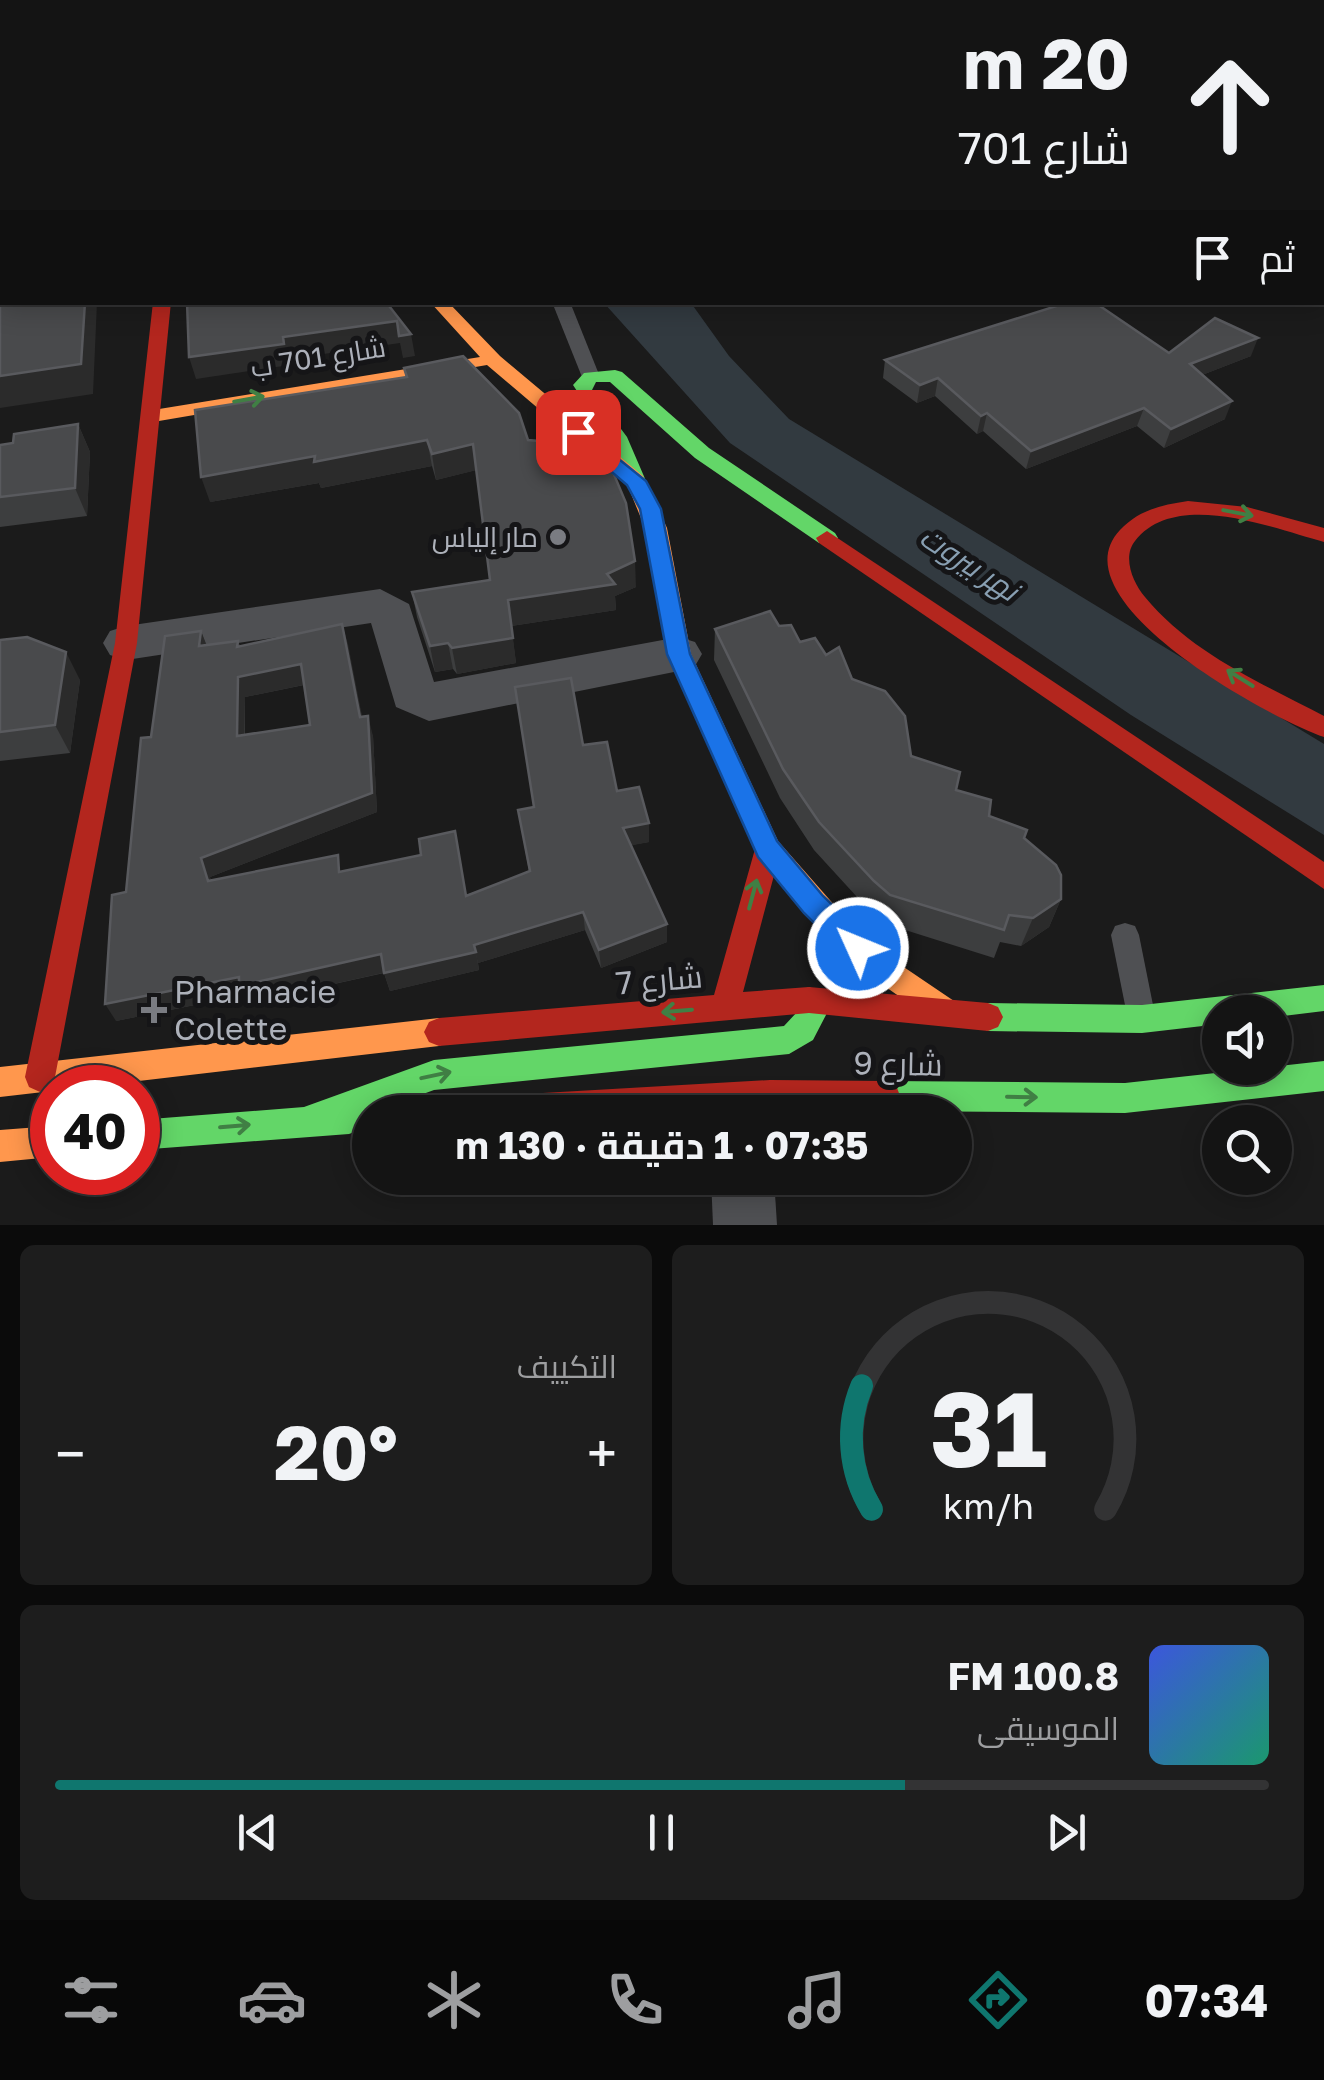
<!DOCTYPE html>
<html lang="ar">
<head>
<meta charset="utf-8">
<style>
	:root { --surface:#141414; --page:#1d1d1d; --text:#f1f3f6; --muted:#9d9ea0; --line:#333334; --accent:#0f766e }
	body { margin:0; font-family:"Golos Text",Cairo,sans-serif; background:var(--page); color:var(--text); direction:rtl; height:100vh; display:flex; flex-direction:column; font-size:38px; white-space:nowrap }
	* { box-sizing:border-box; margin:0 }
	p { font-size:32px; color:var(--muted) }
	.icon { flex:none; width:55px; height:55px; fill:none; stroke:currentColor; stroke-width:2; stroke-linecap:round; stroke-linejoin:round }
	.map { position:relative; height:1225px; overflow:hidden; direction:ltr }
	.panel { display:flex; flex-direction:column; gap:20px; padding:20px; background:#0b0b0b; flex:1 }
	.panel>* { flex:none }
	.banner { position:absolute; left:0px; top:0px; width:1325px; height:305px; box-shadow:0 5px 25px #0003,0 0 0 2px var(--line); direction:rtl; background:#141414; color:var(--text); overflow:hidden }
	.fabs { position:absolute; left:1202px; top:995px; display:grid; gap:20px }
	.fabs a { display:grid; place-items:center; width:90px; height:90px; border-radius:50%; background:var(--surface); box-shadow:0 5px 25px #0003,0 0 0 2px var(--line); font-size:50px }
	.speed { position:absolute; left:30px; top:1065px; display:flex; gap:20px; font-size:50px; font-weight:700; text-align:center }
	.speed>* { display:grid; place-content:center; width:130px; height:130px; border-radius:50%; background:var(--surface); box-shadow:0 5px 25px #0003,0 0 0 2px var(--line); line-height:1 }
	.speed .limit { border:15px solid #d22; background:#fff; color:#111 }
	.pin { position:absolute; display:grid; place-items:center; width:85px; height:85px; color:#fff; margin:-42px; border-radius:20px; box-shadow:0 5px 15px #0006 }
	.me { position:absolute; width:110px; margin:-55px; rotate:314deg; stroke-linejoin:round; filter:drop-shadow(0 0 8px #0008) }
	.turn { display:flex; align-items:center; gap:35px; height:210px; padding:0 30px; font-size:45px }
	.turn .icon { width:130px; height:130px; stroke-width:2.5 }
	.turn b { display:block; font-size:70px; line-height:85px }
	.then { display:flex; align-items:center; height:95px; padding:0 30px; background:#0003; gap:20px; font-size:38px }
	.big { font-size:75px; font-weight:700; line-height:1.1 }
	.panel .tile { flex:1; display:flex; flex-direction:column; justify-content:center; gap:15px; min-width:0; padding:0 35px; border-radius:15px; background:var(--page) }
	.panel .dial { align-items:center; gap:0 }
	.dial svg { height:260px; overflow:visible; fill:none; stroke:var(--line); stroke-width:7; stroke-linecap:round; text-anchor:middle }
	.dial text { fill:var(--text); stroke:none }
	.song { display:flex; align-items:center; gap:30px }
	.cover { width:120px; height:120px; border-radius:15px; background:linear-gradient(135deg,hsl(230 70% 55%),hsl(160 70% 35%)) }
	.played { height:10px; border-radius:5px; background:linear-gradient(90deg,var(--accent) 70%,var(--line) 70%) }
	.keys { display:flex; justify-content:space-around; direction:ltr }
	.heat { display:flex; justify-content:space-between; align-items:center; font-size:55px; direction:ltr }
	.panel .tiles { flex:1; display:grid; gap:20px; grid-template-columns:1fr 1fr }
	.tile:last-child { grid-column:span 2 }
	.trip { position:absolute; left:352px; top:1095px; width:620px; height:100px; border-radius:50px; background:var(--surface); box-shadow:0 5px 25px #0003,0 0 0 2px var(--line); font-weight:700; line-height:100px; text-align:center; direction:rtl }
	.tabs { display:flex; height:160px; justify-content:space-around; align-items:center; background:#080808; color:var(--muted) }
	.tabs .icon { width:70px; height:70px }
	.tabs .selected { color:var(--accent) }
	.tabs b { font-size:45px; color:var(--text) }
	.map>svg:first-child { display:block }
	.water { fill:#323a40 }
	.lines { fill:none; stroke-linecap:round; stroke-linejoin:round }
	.lane { fill:#4f5053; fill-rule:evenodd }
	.street { fill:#4f5053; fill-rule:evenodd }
	.fast { fill:#63d668; fill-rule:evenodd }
	.slow { fill:#ff974d; fill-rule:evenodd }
	.jam { fill:#b3261e; fill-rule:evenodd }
	.wall { fill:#3d3e3f; fill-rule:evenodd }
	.shaded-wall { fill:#2b2b2b }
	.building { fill:#494a4c; stroke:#595a5e; stroke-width:2.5; fill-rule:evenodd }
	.oneway { stroke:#407f44 }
	.route { fill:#1a73e8; stroke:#114b97; stroke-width:2.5 }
	.poi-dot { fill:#7a7c82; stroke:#151517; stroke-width:4 }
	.labels { text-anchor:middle; stroke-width:10; stroke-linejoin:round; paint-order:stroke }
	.street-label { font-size:28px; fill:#adb1ba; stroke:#151517 }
	.poi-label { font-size:28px; fill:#adb1ba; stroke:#151517; text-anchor:end }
	.water-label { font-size:30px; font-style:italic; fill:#889fb2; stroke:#151517 }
	.near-street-label { font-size:32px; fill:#adb1ba; stroke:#151517 }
	.near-poi-label { font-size:32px; fill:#adb1ba; stroke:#151517; text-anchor:start }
</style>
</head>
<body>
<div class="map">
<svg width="1324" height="1225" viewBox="0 0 1324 1225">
	<rect width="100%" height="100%" fill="#1b1b1b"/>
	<polygon class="water" points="604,303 691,303 729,356 789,419 1324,744 1324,835 1131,715 730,443"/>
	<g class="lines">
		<g class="lane">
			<polygon points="552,302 570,302 600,377 598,381 584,381 582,377"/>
			<polygon points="1125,923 1135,926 1139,935 1155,1015 1151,1025 1141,1029 1131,1025 1127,1015 1111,935 1115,926"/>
		</g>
		<g class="street">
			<polygon points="940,0 968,0 970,2 942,2"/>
			<polygon points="1035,0 1068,0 1070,2 1037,2"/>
			<polygon points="380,589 409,604 434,682 679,637 695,642 702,654 695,666 679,671 429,721 396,707 371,623 126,660 110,655 103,643 110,631 126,626"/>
			<polygon points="711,1178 774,1178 777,1225 713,1225"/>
		</g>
		<g class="fast">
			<polygon points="159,0 173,0 174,2 160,2"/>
			<polygon points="615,370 622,372 709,448 835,533 838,538 835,543 819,543 695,458 610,382 596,382 592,390 627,437 646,481 636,488 629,486 608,438 573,385 584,373"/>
			<polygon points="1324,985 1324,1011 1275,1017 1275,1012 1220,1012 1220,1024 1142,1033 988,1031 978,1027 973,1017 978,1007 988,1003 1142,1005"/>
			<polygon points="809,987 819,991 827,1013 813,1040 789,1054 434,1090 363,1116 360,1130 349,1134 138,1150 138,1120 304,1107 434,1060 784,1026 798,1011 795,1000 799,991"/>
			<polygon points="1324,1061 1324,1091 1125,1113 885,1111 874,1107 870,1096 874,1085 885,1081 1125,1083"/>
		</g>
		<g class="slow">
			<polygon points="430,302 448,302 500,356 643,476 667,528 691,654 778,841 851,924 886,955 954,1001 958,1011 954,1021 944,1025 934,1021 866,973 831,942 759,857 667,654 645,528 627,484 487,365 153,422 143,416 153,410 480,357"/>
			<polygon points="439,1018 449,1022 454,1032 449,1042 439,1046 79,1088 52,1088 52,1091 0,1097 0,1067"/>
			<polygon points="52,1126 52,1157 0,1162 0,1130"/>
		</g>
		<g class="jam">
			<polygon points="153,302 171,302 137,643 55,1077 51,1087 40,1092 29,1087 25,1077 115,643"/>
			<path d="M 1188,501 L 1247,507 L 1324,528 L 1324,542 C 1273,528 1175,489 1135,541 C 1122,557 1133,583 1145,597 C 1191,653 1261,683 1324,716 L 1324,737 C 1273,720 1053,601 1120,530 C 1139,510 1161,505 1188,501 Z"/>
			<polygon points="827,531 1324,862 1324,889 819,543 816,538"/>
			<polygon points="768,838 777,841 781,849 743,992 809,987 988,1003 998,1007 1003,1017 998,1027 988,1031 809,1013 439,1046 429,1042 424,1032 429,1022 439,1018 714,995 755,849 759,841"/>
			<polygon points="770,1080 885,1081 896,1085 900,1096 896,1107 885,1111 456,1112 460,1101 471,1097"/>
		</g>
	</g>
	<g class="wall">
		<polygon points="196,0 249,0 249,2 197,2"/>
		<polygon points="1074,0 1098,0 1094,2 1081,2"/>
		<polygon points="1130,0 1324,1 1324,290 1322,290 1322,2 1130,2"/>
		<polygon points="1169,353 1251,356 1202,375 1225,419 1164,448 1137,426 1026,469 983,431 977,434 935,396 917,403 883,378 885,360"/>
		<polygon points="404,368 528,440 636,587 615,596 616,610 511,626 516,663 457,674 453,669 435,672 417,617 412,592 490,580 476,470 436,480 432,466 321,488 319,483 210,502 406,378"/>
		<polygon points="78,424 90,452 87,516 0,527 0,445 13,443"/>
		<path d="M 342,624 L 362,717 L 373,736 L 377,812 L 210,877 L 211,881 L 343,871 L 466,895 L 529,872 L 518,810 L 533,807 L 583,745 L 617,791 L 649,842 L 631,845 L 667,942 L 601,968 L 585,930 L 478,963 L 479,970 L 390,991 L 384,973 L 248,1003 L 244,995 L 116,1021 L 126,892 L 151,737 L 201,631 L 206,645 L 238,641 L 240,646 ZM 304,685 L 310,725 L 245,735 L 245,697 Z"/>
		<polygon points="779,626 800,642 826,655 852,679 911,756 989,816 1024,838 1061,899 1049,927 1021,946 1000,942 994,958 883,923 868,909 814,850 780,798 714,660 715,629"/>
		<polygon points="0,640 80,680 70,753 0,761"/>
	</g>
	<g class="shaded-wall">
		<polygon points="91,0 128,0 125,2 87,2"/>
		<polygon points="2,45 2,74 0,76 0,46"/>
		<polygon points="85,302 97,302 93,394 0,408 0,376"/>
		<polygon points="397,321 411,334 415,356 403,358 400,343 289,359 290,365 196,379 189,357 283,337"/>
		<polygon points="1258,338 1251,356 1184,382 1190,364"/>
		<polygon points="938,378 935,396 917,403 920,385"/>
		<polygon points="1232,401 1225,419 1164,448 1171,429"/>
		<polygon points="1144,408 1137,426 1026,469 1031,451"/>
		<polygon points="987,413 983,431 977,434 981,416"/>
		<polygon points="78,424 90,452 87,516 75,488"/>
		<polygon points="427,440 432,466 321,488 319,483 210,502 201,477 315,456"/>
		<polygon points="473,444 477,470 436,480 432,454"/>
		<polygon points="635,561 636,587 615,596 616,610 511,626 508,600 607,574"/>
		<polygon points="342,624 348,644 366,737 360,717"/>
		<polygon points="201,631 209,651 199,646"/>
		<polygon points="513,638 516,663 457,674 452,648"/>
		<polygon points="448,643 453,669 435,672 430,646"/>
		<polygon points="66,652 80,680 70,753 55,725"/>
		<polygon points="301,664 308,684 245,697 244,756 237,736 238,677"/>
		<polygon points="368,716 373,736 377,812 210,877 217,900 208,881 201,858"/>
		<polygon points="649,823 649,842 624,847 623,828"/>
		<polygon points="1061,899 1049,927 1021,946 1033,918"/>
		<polygon points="583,912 585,930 478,963 474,945"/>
		<polygon points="667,924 667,942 601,968 599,950"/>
		<polygon points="476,952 479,970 390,991 384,973"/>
		<polygon points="381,954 387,972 248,1003 244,995 116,1021 105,1004 239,977"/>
	</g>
	<g class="building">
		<polygon points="0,0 91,0 87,2 2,2 2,45 0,46"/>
		<polygon points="345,0 396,0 398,2 347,2"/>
		<polygon points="1165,0 1324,1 1324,265 1322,265 1322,2 1164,2"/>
		<polygon points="2,245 2,302 85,302 81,364 0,376 0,246"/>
		<polygon points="187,302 386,302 411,334 399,336 397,321 283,337 284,344 189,357"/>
		<polygon points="1069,302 1094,302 1169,353 1215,318 1258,338 1190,364 1232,401 1171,429 1144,408 1031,451 987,413 981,416 938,378 920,385 885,360"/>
		<polygon points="463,356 519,413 528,440 586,445 610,465 626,503 635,561 607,574 615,584 508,600 513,638 452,648 448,643 430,646 412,592 490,580 473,444 432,454 427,440 314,462 315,456 201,477 195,410 407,377 404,368"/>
		<polygon points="78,424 75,488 0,497 0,445 13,443 14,434"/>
		<polygon points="770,611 779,626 791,625 800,642 815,638 826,655 839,647 852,679 885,691 905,716 911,756 960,772 956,790 991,800 989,816 1027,830 1024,838 1056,865 1061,875 1061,899 1033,918 1009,915 1004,930 890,895 874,881 819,822 783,769 715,629"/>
		<path d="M 342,624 L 360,717 L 368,716 L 372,793 L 201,858 L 208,881 L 338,855 L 339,872 L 421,855 L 419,839 L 455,831 L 466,896 L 530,871 L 518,810 L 534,807 L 515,687 L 571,678 L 583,745 L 607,742 L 617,791 L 639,787 L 649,823 L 623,828 L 667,924 L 599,950 L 583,912 L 474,945 L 476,952 L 384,973 L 381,954 L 239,986 L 239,977 L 105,1004 L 112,895 L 126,892 L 141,738 L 151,737 L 165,636 L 201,631 L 199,646 L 238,641 L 237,647 ZM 301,664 L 310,725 L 237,736 L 238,677 Z"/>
		<polygon points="27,637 66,652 55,725 0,732 0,640"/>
	</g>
	<defs><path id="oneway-shaft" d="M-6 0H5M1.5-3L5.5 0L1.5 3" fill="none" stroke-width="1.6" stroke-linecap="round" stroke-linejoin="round" transform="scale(2.5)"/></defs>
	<g class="oneway">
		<use href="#oneway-shaft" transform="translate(249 399) rotate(-10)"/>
		<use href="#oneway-shaft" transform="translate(1238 513) rotate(11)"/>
		<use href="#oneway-shaft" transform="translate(1240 678) rotate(-148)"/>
		<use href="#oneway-shaft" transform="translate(753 894) rotate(-75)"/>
		<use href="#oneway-shaft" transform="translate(677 1011) rotate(175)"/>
		<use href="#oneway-shaft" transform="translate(436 1075) rotate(-12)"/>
		<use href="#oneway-shaft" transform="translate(1022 1097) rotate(1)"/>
		<use href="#oneway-shaft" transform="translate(235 1126) rotate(-5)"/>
	</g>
	<polygon class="route" points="578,426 646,481 661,509 690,654 777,841 823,896 868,939 873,948 868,958 858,961 849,958 804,913 758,857 667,654 640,509 627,485 571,437 569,432"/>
	<g class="poi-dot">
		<circle cx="558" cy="537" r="10"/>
		<path d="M149 995h10v10h10v10h-10v10h-10v-10h-10v-10h10z"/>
	</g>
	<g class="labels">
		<g class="street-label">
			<text transform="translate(318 357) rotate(-9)" y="10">شارع 701 ب</text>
		</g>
		<g class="poi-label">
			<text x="538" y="547">مار إلياس</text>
		</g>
		<g class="water-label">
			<text transform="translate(969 564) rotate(33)" y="10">نهر بيروت</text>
		</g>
		<g class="near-street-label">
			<text transform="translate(659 980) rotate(-5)" y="11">شارع 7</text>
			<text transform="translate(898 1064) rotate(1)" y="11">شارع 9</text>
		</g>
		<g class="near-poi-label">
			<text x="174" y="1003">Pharmacie<tspan x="174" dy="37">Colette</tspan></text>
		</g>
	</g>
</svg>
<div class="fabs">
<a><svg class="icon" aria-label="sound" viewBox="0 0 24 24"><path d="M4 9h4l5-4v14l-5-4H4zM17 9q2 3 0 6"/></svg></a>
<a><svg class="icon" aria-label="search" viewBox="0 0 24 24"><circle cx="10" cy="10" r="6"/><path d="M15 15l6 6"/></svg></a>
</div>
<div class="speed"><div class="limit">40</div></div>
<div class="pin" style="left:578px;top:432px;background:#d93025"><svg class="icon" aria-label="arrive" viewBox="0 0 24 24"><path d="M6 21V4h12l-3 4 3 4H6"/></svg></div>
<svg class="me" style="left:858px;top:948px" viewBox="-20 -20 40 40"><circle r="17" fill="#1a73e8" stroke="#fff" stroke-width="3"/><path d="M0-11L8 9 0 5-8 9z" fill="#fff"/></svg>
<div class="trip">07:35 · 1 دقيقة · 130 m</div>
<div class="banner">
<div class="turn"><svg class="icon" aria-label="ahead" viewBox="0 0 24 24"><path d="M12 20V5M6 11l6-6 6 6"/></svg><div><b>20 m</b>شارع 701</div></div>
<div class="then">ثم<svg class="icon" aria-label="arrive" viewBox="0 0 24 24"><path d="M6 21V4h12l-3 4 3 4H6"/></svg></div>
</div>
</div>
<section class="panel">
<div class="tiles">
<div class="tile dial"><svg viewBox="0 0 100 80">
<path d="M14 69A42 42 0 1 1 86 69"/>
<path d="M14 69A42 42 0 0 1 11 31" stroke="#0f766e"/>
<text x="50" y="56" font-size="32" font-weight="700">31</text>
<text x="50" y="72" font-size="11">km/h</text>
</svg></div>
<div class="tile"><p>التكييف</p>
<div class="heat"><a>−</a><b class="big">20°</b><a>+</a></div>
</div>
<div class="tile">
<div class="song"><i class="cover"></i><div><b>100.8 FM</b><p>الموسيقى</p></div></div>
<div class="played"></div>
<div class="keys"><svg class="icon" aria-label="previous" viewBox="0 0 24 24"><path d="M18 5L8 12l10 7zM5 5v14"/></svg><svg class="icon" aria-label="pause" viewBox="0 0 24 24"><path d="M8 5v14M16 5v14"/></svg><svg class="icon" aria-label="next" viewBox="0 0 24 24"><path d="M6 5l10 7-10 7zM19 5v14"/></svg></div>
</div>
</div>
</section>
<nav class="tabs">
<b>07:34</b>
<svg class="icon selected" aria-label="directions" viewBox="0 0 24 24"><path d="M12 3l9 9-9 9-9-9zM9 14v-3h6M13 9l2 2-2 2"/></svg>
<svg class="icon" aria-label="music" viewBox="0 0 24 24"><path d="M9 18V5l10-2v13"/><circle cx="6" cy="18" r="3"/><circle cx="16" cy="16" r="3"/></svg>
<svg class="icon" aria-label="phone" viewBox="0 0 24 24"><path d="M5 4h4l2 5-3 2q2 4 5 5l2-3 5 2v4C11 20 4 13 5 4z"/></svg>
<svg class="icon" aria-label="climate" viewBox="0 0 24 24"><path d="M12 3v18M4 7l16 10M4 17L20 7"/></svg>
<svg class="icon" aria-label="car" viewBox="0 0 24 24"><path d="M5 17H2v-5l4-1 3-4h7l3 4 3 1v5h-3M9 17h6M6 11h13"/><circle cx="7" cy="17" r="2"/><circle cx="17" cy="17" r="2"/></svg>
<svg class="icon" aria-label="filters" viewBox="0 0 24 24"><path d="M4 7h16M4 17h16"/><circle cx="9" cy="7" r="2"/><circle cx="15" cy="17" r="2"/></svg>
</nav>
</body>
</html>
